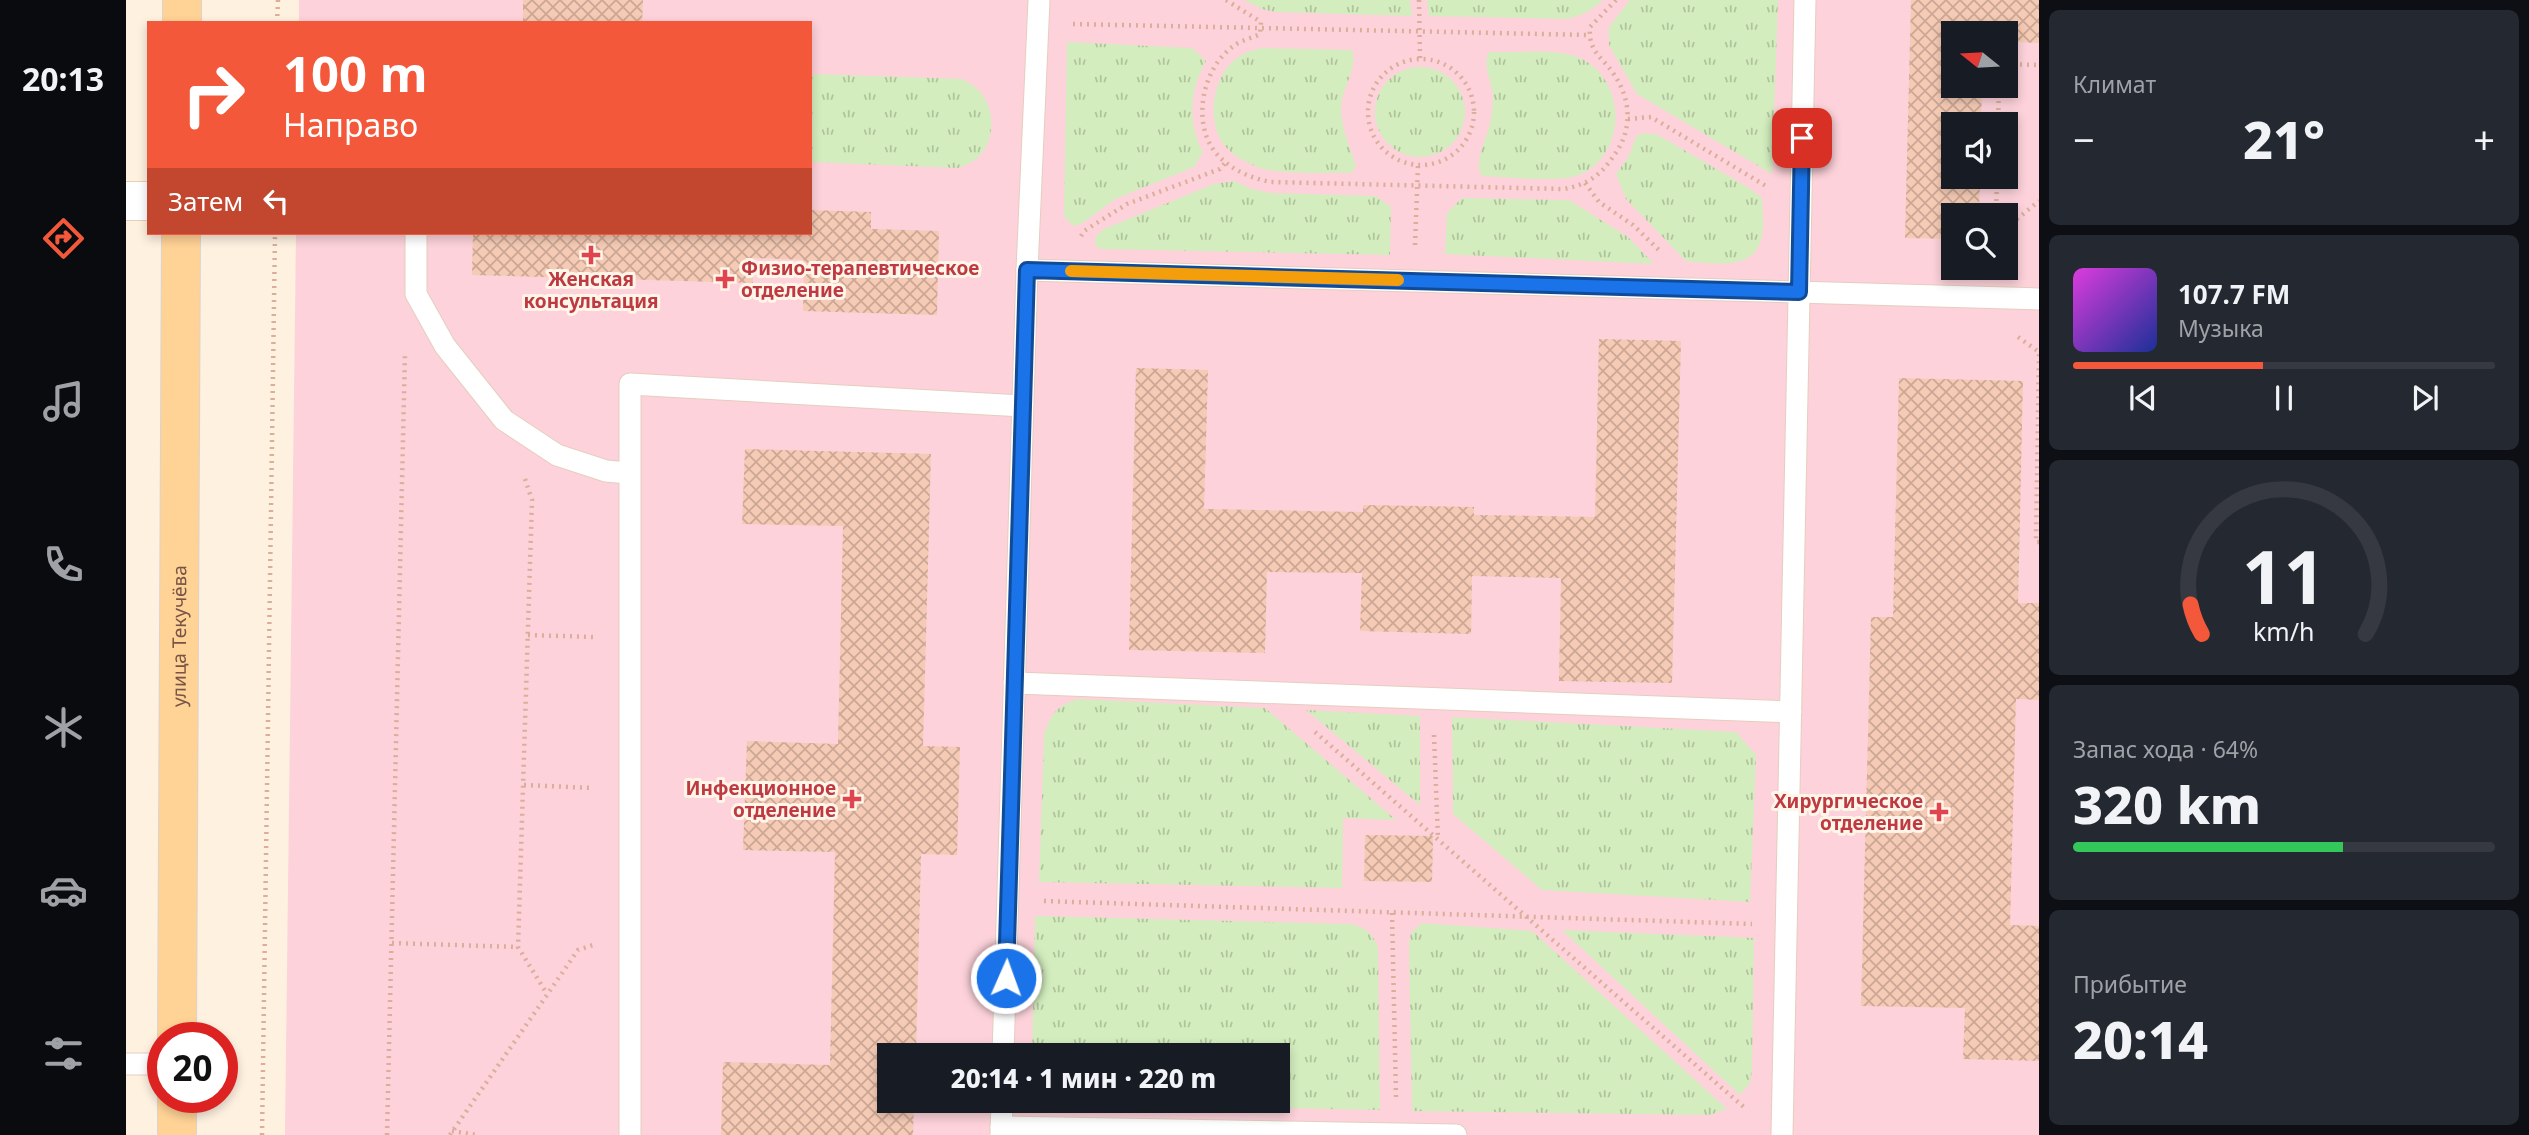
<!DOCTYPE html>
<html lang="ru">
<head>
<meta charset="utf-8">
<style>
	:root { --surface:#171b24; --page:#242831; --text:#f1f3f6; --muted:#9ea1a6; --line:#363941; --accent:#f4583a }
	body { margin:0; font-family:"Noto Sans",sans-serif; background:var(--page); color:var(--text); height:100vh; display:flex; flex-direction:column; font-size:26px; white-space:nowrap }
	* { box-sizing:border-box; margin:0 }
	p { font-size:23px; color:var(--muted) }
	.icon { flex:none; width:38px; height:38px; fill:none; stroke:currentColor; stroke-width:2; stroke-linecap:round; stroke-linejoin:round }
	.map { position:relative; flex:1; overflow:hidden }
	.side { display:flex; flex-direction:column; gap:10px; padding:10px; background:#0d0f14; width:490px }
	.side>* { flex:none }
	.banner { position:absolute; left:21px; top:21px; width:665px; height:214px; border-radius:0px; box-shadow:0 4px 10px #0003; background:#f4583a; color:#fff; overflow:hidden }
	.needle { width:46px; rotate:288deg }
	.tools { position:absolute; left:1815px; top:21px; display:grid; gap:14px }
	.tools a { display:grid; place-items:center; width:77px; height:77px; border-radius:0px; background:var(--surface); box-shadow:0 4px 10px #0003; font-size:35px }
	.speed { position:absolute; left:21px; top:1022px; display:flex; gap:14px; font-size:35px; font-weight:700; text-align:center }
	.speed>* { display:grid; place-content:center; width:91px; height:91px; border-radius:50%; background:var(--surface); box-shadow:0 4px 10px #0003; line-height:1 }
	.speed .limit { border:10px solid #d22; background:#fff; color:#111 }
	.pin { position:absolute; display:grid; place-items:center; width:60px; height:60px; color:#fff; margin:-30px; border-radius:14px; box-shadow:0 4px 10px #0006 }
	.me { position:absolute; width:77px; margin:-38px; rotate:2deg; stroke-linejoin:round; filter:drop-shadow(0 0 5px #0008) }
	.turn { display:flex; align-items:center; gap:24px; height:147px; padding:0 21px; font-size:32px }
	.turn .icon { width:91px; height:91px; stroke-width:2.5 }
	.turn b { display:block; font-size:49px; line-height:60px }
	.then { display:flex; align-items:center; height:66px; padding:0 21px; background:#0003; gap:14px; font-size:26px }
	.big { font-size:52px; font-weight:800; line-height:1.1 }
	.side .widget { flex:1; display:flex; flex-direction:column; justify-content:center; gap:10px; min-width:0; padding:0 24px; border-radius:10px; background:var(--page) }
	.side .dial { align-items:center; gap:0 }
	.dial svg { height:182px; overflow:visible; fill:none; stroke:var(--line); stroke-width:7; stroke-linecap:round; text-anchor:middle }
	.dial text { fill:var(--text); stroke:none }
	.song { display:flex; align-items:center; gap:21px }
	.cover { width:84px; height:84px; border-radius:10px; background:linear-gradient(135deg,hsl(300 70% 55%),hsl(230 70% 35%)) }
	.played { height:7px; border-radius:4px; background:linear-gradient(90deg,var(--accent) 45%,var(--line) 45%) }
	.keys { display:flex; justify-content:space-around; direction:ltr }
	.heat { display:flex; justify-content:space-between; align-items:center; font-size:38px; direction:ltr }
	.charge { height:10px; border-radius:5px; background:linear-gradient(90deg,#34c759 64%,var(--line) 0) }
	.trip { position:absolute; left:751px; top:1043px; width:413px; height:70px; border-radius:0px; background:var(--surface); box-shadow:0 4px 10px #0003; font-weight:800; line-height:70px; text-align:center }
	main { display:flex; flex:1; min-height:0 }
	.menu { display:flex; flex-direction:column; width:126px; justify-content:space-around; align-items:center; background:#090b0e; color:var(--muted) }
	.menu .icon { width:49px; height:49px }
	.menu .on { color:var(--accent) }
	.menu b { font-size:32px; color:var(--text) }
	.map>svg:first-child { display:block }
	.medical { fill:#fdd2da; fill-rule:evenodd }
	.grass { fill:url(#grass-tufts) }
	.building { fill:url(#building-cross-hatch) }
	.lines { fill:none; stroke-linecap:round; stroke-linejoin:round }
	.service-casing { stroke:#e5cebe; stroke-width:23 }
	.secondary-casing { stroke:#ebcebb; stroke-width:40 }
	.primary-casing { stroke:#dcd3cf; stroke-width:40 }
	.path { stroke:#dbae99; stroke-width:4.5; stroke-dasharray:2 5; stroke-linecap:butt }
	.service { stroke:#fff; stroke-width:21 }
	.secondary { stroke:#fff; stroke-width:38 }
	.primary { stroke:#ffd296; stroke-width:38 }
	.route-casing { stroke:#114b97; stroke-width:18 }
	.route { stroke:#1a73e8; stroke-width:12 }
	.slow { stroke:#f59e0b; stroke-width:12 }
	.health-dot { fill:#e0444e; stroke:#fff5e8; stroke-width:2.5 }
	.labels { text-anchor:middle; stroke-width:6; stroke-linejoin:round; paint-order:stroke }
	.health-label { font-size:19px; font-weight:bold; fill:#be3a42; stroke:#fff5e8; text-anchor:end }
	.street-label { font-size:19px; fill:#775445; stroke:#fff5e8 }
</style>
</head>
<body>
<main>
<nav class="menu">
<b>20:13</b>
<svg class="icon on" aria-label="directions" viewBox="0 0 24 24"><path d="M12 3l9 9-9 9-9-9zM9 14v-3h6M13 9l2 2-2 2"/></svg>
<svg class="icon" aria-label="music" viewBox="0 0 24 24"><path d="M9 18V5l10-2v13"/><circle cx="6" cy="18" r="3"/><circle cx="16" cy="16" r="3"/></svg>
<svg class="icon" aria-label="phone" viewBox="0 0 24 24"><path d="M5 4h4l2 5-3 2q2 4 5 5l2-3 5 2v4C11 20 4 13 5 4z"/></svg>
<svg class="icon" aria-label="climate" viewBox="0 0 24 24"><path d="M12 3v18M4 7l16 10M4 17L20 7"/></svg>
<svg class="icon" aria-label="car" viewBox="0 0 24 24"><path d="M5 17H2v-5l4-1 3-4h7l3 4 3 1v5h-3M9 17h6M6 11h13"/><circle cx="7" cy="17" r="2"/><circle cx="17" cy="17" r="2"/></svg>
<svg class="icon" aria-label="filters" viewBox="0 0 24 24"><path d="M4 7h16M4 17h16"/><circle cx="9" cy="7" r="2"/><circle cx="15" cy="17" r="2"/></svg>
</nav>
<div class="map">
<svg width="1913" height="1135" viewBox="0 0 1913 1135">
	<defs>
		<pattern id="grass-tufts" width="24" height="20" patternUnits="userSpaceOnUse" patternTransform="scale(1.75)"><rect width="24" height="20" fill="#d3edbe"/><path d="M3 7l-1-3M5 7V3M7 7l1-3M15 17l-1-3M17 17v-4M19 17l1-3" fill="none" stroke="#b0c39c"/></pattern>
		<pattern id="building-cross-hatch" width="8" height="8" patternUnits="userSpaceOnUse" patternTransform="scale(1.75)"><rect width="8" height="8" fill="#f6cbb5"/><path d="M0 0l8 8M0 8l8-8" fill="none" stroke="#cca795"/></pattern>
	</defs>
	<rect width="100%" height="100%" fill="#fef1e0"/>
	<path class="medical" d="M 173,0 L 1913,0 L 1913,1135 L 159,1135 L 170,233 L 684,233 L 684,23 L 173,23 ZM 1827,33 L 1880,33 L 1880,86 L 1827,86 ZM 1827,124 L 1880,124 L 1880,177 L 1827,177 ZM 1827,215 L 1880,215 L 1880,268 L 1827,268 ZM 763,1055 L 1152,1055 L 1152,1101 L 763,1101 Z"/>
	<g class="grass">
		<polygon points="1118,0 1284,0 1286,16 1150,12 1136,9"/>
		<path d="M 1301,0 L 1477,0 C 1465,11 1456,16 1440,19 L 1303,16 Z"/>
		<polygon points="1504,0 1652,0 1646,174 1511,94 1483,45 1483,27"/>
		<path d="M 941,42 L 1066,48 L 1080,61 C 1064,89 1061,123 1077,152 L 1068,167 L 989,199 L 957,223 L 947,226 L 938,216 Z"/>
		<path d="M 1136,48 L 1226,50 C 1233,67 1215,89 1215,108 C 1215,127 1224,148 1230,166 L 1225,173 C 1200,172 1151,176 1129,166 C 1118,161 1106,155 1098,145 C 1079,120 1087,70 1116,55 C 1121,51 1130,50 1136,48 Z"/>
		<path d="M 1363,52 C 1388,53 1431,48 1454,58 C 1501,80 1502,154 1453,175 C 1431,183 1381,177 1356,176 C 1346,161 1364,134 1365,118 C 1366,111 1367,103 1367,96 C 1366,81 1356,66 1363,52 Z"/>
		<circle cx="1294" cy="112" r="45"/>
		<path d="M 688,74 L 836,79 C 840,82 846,84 850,88 C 871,105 871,146 847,161 C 843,164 837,166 832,168 L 685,162 L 684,76 Z"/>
		<path d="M 1519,133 L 1532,135 L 1623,188 L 1636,198 C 1636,213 1640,233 1632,247 C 1621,270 1581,263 1560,261 L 1500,199 L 1490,174 L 1503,156 L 1510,136 Z"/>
		<polygon points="1108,181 1126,189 1144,193 1250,196 1265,207 1264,255 975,249 969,246 970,236 978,229 1088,184"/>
		<polygon points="1336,198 1443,200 1502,237 1528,264 1319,254 1321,213"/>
		<path d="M 952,699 L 1139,708 L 1270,820 L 1217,818 L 1216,888 L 913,882 L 918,735 C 925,714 930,706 952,699 Z"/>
		<polygon points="1180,710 1294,716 1294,805"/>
		<polygon points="1326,717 1610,732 1630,755 1624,902 1416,890 1327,814"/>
		<path d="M 909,916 L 1225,924 C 1240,928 1246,933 1252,947 L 1254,1110 L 949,1104 L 943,1101 L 1152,1101 L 1152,1055 L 906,1055 Z"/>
		<polygon points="1296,923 1406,931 1601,1109 1583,1115 1286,1111 1283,943 1285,933"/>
		<polygon points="1436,930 1628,938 1626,1070 1624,1083 1614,1095"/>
	</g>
	<g class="building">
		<polygon points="397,0 517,0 516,23 397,23"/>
		<polygon points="1785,0 1913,0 1913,43 1880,42 1880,33 1827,33 1827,86 1856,86 1855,124 1827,124 1827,177 1854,177 1853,215 1827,215 1827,239 1779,238"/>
		<polygon points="684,210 745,212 745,229 813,231 811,315 677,311 678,260 627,258 627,283 346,275 347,233 684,233"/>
		<polygon points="1473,339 1555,341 1546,683 1433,681 1435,578 1346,576 1345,634 1234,631 1236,573 1141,572 1139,653 1003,650 1010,368 1082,370 1078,509 1237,512 1237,505 1348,507 1348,515 1469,517"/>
		<polygon points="1773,378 1897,381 1892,603 1913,603 1913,700 1890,699 1884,925 1913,926 1913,1061 1837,1059 1839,1008 1735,1006 1745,617 1767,617"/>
		<polygon points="619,449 805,454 797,746 834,747 831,855 795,854 790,1055 763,1055 763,1101 788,1101 787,1135 595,1135 597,1062 704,1065 709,852 617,850 621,741 712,744 717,526 616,524"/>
		<polygon points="1239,835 1307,836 1306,882 1238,881"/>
	</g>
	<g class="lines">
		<g class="service-casing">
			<g id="service">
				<polyline points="290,233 290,294 319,346 378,420 431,455 480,471 503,473"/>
				<polyline points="901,270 1913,299"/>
				<polyline points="888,683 1665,712"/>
				<polyline points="877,1055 901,270 913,0"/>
				<polyline points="0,1064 37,1064"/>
				<polyline points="875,1127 1330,1135"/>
				<polyline points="504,1135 504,384 896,406"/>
				<polyline points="875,1135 876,1101"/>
				<polyline points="1656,1135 1679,0"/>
			</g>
		</g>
		<g class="secondary-casing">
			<polyline id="secondary" points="0,201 23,201"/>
		</g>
		<g class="primary-casing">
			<g id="primary">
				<polyline points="56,23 56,0"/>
				<path id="s1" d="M 51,1038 L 55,233"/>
				<polyline points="51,1135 51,1097"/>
			</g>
		</g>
		<g class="path">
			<path d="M 1100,0 L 1135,22 L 1134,34 C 1126,38 1116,40 1109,45 C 1077,66 1065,121 1089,152 C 1103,169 1124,178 1145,182 L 1437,189 C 1462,185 1475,175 1489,154 C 1507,129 1505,98 1487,73 C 1475,56 1462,51 1464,27 L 1490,0"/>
			<polyline points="1293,0 1294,58"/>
			<polyline points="151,23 152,0"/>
			<polyline points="947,24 1463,35"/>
			<circle cx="1295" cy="112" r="53"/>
			<polyline points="1880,64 1913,65"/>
			<polyline points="1502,119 1525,117 1640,186"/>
			<polyline points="1872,124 1873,86"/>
			<polyline points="1459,183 1473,202 1507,225 1535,252"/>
			<polyline points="1870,215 1871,177"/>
			<polyline points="1880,228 1913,201"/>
			<polyline points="955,236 958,231 1001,204 1094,169 1100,162"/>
			<polyline points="1289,245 1292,165"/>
			<polyline points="1892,337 1913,352 1910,542 1913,542"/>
			<polyline points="399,479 406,500 392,947 421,994"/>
			<polyline points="402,635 468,637"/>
			<polyline points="1189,732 1620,1109"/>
			<polyline points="1308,735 1312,838"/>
			<polyline points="398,785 467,788"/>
			<polyline points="918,901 1626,924"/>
			<polyline points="1266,913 1270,1097"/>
			<polyline points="266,943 392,947"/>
			<polyline points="326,1131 351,1135"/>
			<polyline points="136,1135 149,233"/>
			<polyline points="261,1135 279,352"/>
			<polyline points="324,1135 452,950 467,945"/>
		</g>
		<use href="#service" class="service"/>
		<use href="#secondary" class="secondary"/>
		<use href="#primary" class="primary"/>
	</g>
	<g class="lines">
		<g class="route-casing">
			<polyline id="route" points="880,978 901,270 1673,292 1676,138"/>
		</g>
		<use href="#route" class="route"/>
		<polyline class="slow" points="945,271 1272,280"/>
	</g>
	<g class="health-dot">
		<path d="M461.5 244.5h7v7h7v7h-7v7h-7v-7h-7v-7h7z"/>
		<path d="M595.5 268.5h7v7h7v7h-7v7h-7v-7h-7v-7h7z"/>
		<path d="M722.5 788.5h7v7h7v7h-7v7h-7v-7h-7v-7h7z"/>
		<path d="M1809.5 801.5h7v7h7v7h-7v7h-7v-7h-7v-7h7z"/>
	</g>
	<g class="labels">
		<g class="health-label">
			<text x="615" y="275" text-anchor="start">Физио-терапевтическое<tspan x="615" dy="22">отделение</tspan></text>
			<text x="465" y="286" text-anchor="middle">Женская<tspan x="465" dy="22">консультация</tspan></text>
			<text x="710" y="795">Инфекционное<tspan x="710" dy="22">отделение</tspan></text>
			<text x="1797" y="808">Хирургическое<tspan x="1797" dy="22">отделение</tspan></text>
		</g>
		<g class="street-label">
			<text dy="7" stroke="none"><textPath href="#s1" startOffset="402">улица Текучёва</textPath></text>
		</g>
	</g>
</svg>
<div class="tools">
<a><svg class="needle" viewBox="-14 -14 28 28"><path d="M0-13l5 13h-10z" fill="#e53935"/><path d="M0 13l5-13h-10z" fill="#9ea1a6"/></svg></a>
<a><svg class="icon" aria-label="sound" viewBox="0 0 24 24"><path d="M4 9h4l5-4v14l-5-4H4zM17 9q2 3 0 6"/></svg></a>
<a><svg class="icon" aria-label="search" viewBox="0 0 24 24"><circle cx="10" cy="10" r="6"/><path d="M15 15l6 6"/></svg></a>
</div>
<div class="speed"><div class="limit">20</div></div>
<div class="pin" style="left:1676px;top:138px;background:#d93025"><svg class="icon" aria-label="arrive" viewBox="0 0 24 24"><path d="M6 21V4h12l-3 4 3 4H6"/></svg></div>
<svg class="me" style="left:880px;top:978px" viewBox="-20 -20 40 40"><circle r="17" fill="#1a73e8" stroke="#fff" stroke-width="3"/><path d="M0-11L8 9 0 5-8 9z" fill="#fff"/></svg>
<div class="trip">20:14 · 1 мин · 220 m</div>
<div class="banner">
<div class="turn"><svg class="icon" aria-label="right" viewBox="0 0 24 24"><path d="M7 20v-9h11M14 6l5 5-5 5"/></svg><div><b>100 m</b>Направо</div></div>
<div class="then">Затем<svg class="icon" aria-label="left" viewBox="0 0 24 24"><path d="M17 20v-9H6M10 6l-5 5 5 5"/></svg></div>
</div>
</div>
<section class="side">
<div class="widget"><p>Климат</p>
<div class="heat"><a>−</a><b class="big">21°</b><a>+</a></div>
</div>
<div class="widget">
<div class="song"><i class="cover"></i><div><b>107.7 FM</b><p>Музыка</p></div></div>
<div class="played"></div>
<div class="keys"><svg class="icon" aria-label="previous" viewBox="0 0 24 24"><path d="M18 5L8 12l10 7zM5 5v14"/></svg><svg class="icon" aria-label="pause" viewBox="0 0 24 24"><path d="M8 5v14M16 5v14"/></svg><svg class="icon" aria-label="next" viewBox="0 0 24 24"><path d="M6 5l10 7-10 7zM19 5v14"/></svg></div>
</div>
<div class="widget dial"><svg viewBox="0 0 100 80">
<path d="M14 69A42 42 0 1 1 86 69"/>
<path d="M14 69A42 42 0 0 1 9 56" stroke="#f4583a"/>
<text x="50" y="56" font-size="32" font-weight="700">11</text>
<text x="50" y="72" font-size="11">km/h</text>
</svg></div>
<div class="widget"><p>Запас хода · 64%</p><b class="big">320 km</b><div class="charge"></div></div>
<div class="widget"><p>Прибытие</p><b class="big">20:14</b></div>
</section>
</main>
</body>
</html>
